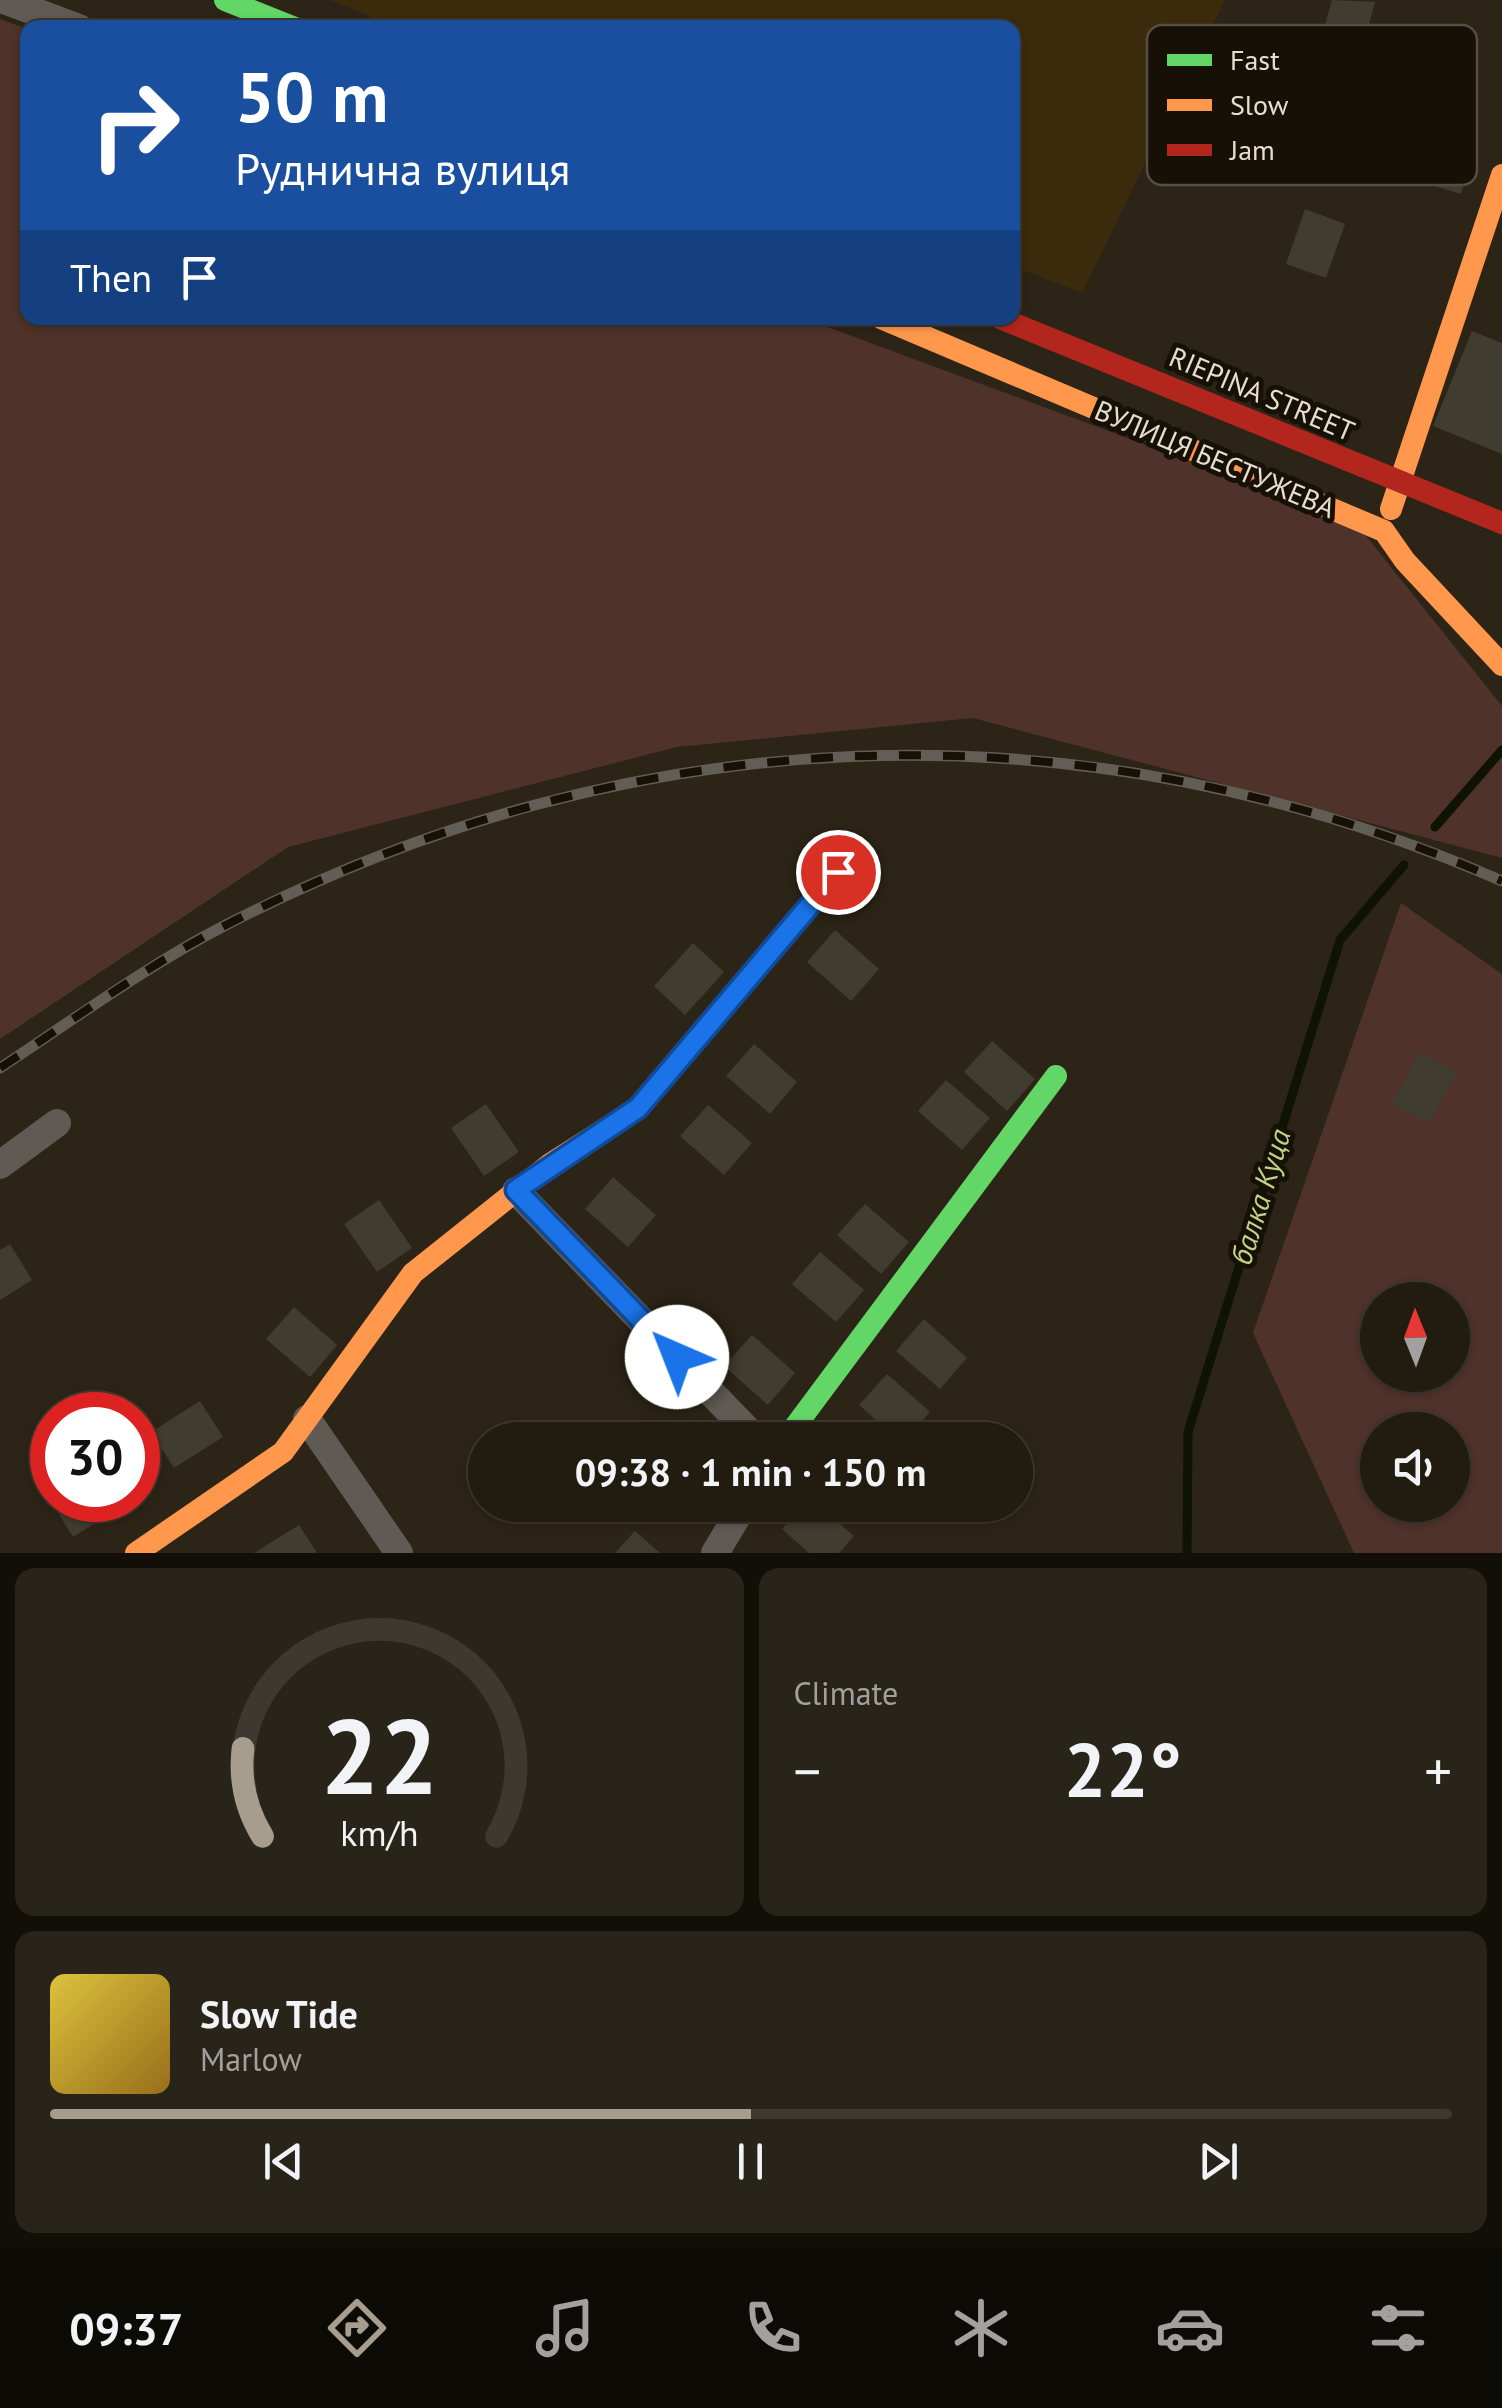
<!DOCTYPE html>
<html lang="en">
<head>
<meta charset="utf-8">
<style>
	:root { --surface:#211b10; --page:#292419; --text:#f1f3f6; --muted:#a2a19f; --line:#3e3930; --accent:#a69d8f }
	body { margin:0; font-family:"PT Sans",sans-serif; background:var(--page); color:var(--text); height:100vh; display:flex; flex-direction:column; font-size:38px; white-space:nowrap }
	* { box-sizing:border-box; margin:0 }
	p { font-size:32px; color:var(--muted) }
	.icon { flex:none; width:55px; height:55px; fill:none; stroke:currentColor; stroke-width:2; stroke-linecap:round; stroke-linejoin:round }
	.map { position:relative; height:1553px; overflow:hidden }
	.panel { display:flex; flex-direction:column; gap:15px; padding:15px; background:#120f09; flex:1 }
	.panel>* { flex:none }
	.banner { position:absolute; left:20px; top:20px; width:1000px; height:305px; border-radius:20px; box-shadow:0 2px 8px #0004,0 0 0 2px var(--line); background:#1a4fa0; color:#fff; overflow:hidden }
	.needle { width:65px; rotate:359deg }
	.tools { position:absolute; left:1360px; top:1282px; display:grid; gap:20px }
	.tools a { display:grid; place-items:center; width:110px; height:110px; border-radius:50%; background:var(--surface); box-shadow:0 2px 8px #0004,0 0 0 2px var(--line); font-size:50px }
	.speed { position:absolute; left:30px; top:1392px; display:flex; gap:20px; font-size:50px; font-weight:700; text-align:center }
	.speed>* { display:grid; place-content:center; width:130px; height:130px; border-radius:50%; background:var(--surface); box-shadow:0 2px 8px #0004,0 0 0 2px var(--line); line-height:1 }
	.speed .limit { border:15px solid #d22; background:#fff; color:#111 }
	.pin { position:absolute; display:grid; place-items:center; width:85px; height:85px; color:#fff; margin:-42px; border:5px solid #fff; border-radius:50%; box-shadow:0 2px 10px #0007 }
	.me { position:absolute; width:110px; margin:-55px; rotate:316deg; stroke-linejoin:round; filter:drop-shadow(0 0 8px #0008) }
	.turn { display:flex; align-items:center; gap:35px; height:210px; padding:0 50px; font-size:45px }
	.turn .icon { width:130px; height:130px; stroke-width:2.5 }
	.turn b { display:block; font-size:70px; line-height:85px }
	.then { display:flex; align-items:center; height:95px; padding:0 50px; background:#0003; gap:20px; font-size:38px }
	.big { font-size:75px; font-weight:600; line-height:1.1 }
	.panel .card { flex:1; display:flex; flex-direction:column; justify-content:center; gap:15px; min-width:0; padding:0 35px; border-radius:20px; background:var(--page) }
	.panel .dial { align-items:center; gap:0 }
	.dial svg { height:260px; overflow:visible; fill:none; stroke:var(--line); stroke-width:7; stroke-linecap:round; text-anchor:middle }
	.dial text { fill:var(--text); stroke:none }
	.song { display:flex; align-items:center; gap:30px }
	.cover { width:120px; height:120px; border-radius:15px; background:linear-gradient(135deg,hsl(50 70% 55%),hsl(40 70% 35%)) }
	.played { height:10px; border-radius:5px; background:linear-gradient(90deg,var(--accent) 50%,var(--line) 50%) }
	.keys { display:flex; justify-content:space-around; direction:ltr }
	.heat { display:flex; justify-content:space-between; align-items:center; font-size:55px; direction:ltr }
	.panel .tiles { flex:1; display:grid; gap:15px; grid-template-columns:1fr 1fr }
	.card:last-child { grid-column:span 2 }
	.trip { position:absolute; left:468px; top:1422px; width:565px; height:100px; border-radius:50px; background:var(--surface); box-shadow:0 2px 8px #0004,0 0 0 2px var(--line); font-weight:600; line-height:100px; text-align:center }
	.tabs { display:flex; height:160px; justify-content:space-around; align-items:center; background:#0d0b06; color:var(--muted) }
	.tabs .icon { width:70px; height:70px }
	.tabs .active { color:var(--accent) }
	.tabs b { font-size:45px; color:var(--text) }
	.map>svg:first-child { display:block }
	.built { fill:#3c2a0c }
	.green { fill:#4f322a; fill-rule:evenodd }
	.lines { fill:none; stroke-linecap:round; stroke-linejoin:round }
	.stream { stroke:#0e1302; stroke-width:9 }
	.building { fill:#413c30 }
	.street { stroke:#605a54; stroke-width:28 }
	.fast { stroke:#63d668; stroke-width:22 }
	.slow { stroke:#ff974d; stroke-width:22 }
	.jam { stroke:#b3261e; stroke-width:22 }
	.rail-casing { stroke:#635e55; stroke-width:11 }
	.rail { stroke:#171006; stroke-width:8; stroke-dasharray:22; stroke-linecap:butt }
	.route-casing { stroke:#114b97; stroke-width:25 }
	.route { stroke:#1a73e8; stroke-width:18 }
	.labels { text-anchor:middle; stroke-width:10; stroke-linejoin:round; paint-order:stroke }
	.street-label { font-size:28px; fill:#e8ded0; stroke:#171006 }
	.water-label { font-size:30px; font-style:italic; fill:#bfd485; stroke:#171006 }
	.key { fill:#171006; stroke:#564e43; stroke-width:2.5 }
	.key-label { font-size:28px; fill:#e8ded0 }
</style>
</head>
<body>
<div class="map">
<svg width="1502" height="1553" viewBox="0 0 1502 1553">
	<rect width="100%" height="100%" fill="#2c2416"/>
	<polygon class="built" points="329,0 1225,0 1082,293 1013,266 1012,28 400,28"/>
	<g class="green">
		<polygon points="0,19 27,29 28,318 803,318 1355,522 1502,706 1502,858 973,718 677,747 288,847 0,1039"/>
		<path d="M 1401,903 L 1502,974 L 1502,1553 L 1354,1553 L 1253,1333 ZM 1378,1300 L 1452,1300 L 1452,1375 L 1378,1375 ZM 1378,1430 L 1452,1430 L 1452,1505 L 1378,1505 Z"/>
	</g>
	<g class="lines">
		<g class="stream">
			<polyline points="1435,827 1502,750"/>
			<polyline points="1187,1553 1188,1432 1340,940 1404,865"/>
		</g>
	</g>
	<g class="building">
		<polygon points="1332,0 1375,2 1360,58 1319,47"/>
		<polygon points="1438,126 1478,138 1461,194 1421,182"/>
		<polygon points="1305,209 1345,224 1326,278 1286,264"/>
		<polygon points="1472,331 1502,343 1502,454 1433,426"/>
		<polygon points="835,930 879,969 851,1001 807,962"/>
		<polygon points="693,943 724,972 685,1015 654,986"/>
		<polygon points="992,1041 1035,1079 1007,1111 964,1072"/>
		<polygon points="754,1044 797,1082 770,1114 726,1076"/>
		<polygon points="1419,1052 1457,1072 1429,1123 1392,1104"/>
		<polygon points="946,1080 990,1118 962,1150 918,1111"/>
		<polygon points="486,1104 519,1152 484,1176 451,1128"/>
		<polygon points="708,1105 752,1143 724,1175 680,1136"/>
		<polygon points="613,1177 656,1215 628,1247 585,1209"/>
		<polygon points="379,1200 412,1248 377,1272 344,1224"/>
		<polygon points="865,1204 909,1242 881,1274 837,1235"/>
		<polygon points="10,1244 32,1280 0,1300 0,1250"/>
		<polygon points="820,1252 864,1290 836,1322 792,1284"/>
		<polygon points="294,1307 337,1345 310,1377 266,1339"/>
		<polygon points="924,1319 967,1358 940,1389 896,1351"/>
		<polygon points="752,1335 795,1373 768,1405 724,1366"/>
		<polygon points="887,1374 930,1412 906,1440 899,1440 859,1405"/>
		<polygon points="200,1401 223,1437 174,1468 151,1432"/>
		<polygon points="851,1428 865,1440 841,1440"/>
		<polygon points="119,1500 123,1506 73,1537 51,1501"/>
		<polygon points="803,1505 818,1505 854,1536 839,1553 809,1553 782,1529"/>
		<polygon points="299,1525 317,1553 254,1553"/>
		<polygon points="635,1531 660,1553 615,1553"/>
	</g>
	<g class="lines">
		<g class="street">
			<polyline points="4,0 79,28"/>
			<polyline points="0,1165 57,1123"/>
			<polyline points="516,1191 757,1440"/>
			<polyline points="307,1419 399,1553"/>
			<polyline points="715,1553 744,1505"/>
		</g>
		<g class="fast">
			<polyline points="225,0 295,28"/>
			<polyline points="785,1440 1056,1076"/>
		</g>
		<g class="slow">
			<polyline points="881,318 1384,531 1405,561 1502,665"/>
			<polyline points="1391,509 1502,175"/>
			<polyline points="136,1553 283,1452 413,1273 550,1164 638,1108 726,1004"/>
		</g>
		<g class="jam">
			<polyline points="1000,318 1502,523"/>
			<polyline points="726,1004 838,872"/>
		</g>
		<g class="rail-casing">
			<path id="rail" d="M 0,1068 C 73,1020 145,967 222,927 C 630,716 1081,698 1502,881"/>
		</g>
		<use href="#rail" class="rail"/>
	</g>
	<g class="lines">
		<g class="route-casing">
			<polyline id="route" points="677,1357 516,1190 638,1108 838,872"/>
		</g>
		<use href="#route" class="route"/>
	</g>
	<g class="labels">
		<g class="street-label">
			<text transform="translate(1262 394) rotate(23)" y="10">RIEPINA STREET</text>
			<text transform="translate(1215 459) rotate(23)" y="10">ВУЛИЦЯ БЕСТУЖЕВА</text>
		</g>
		<g class="water-label">
			<text transform="translate(1261 1197) rotate(-73)" y="10">балка Куца</text>
		</g>
	</g>
	<rect x="1147" y="25" width="330" height="160" rx="15" class="key"/>
	<rect x="1167" y="54" width="45" height="12" fill="#63d668"/>
	<rect x="1167" y="99" width="45" height="12" fill="#ff974d"/>
	<rect x="1167" y="144" width="45" height="12" fill="#b3261e"/>
	<g class="key-label">
		<text x="1230" y="70">Fast</text>
		<text x="1230" y="115">Slow</text>
		<text x="1230" y="160">Jam</text>
	</g>
</svg>
<div class="tools">
<a><svg class="needle" viewBox="-14 -14 28 28"><path d="M0-13l5 13h-10z" fill="#e53935"/><path d="M0 13l5-13h-10z" fill="#a2a19f"/></svg></a>
<a><svg class="icon" aria-label="sound" viewBox="0 0 24 24"><path d="M4 9h4l5-4v14l-5-4H4zM17 9q2 3 0 6"/></svg></a>
</div>
<div class="speed"><div class="limit">30</div></div>
<div class="pin" style="left:838px;top:872px;background:#d93025"><svg class="icon" aria-label="arrive" viewBox="0 0 24 24"><path d="M6 21V4h12l-3 4 3 4H6"/></svg></div>
<svg class="me" style="left:677px;top:1357px" viewBox="-20 -20 40 40"><circle r="19" fill="#fff"/><path d="M0-13L10 11 0 6-10 11z" fill="#1a73e8"/></svg>
<div class="trip">09:38 · 1 min · 150 m</div>
<div class="banner">
<div class="turn"><svg class="icon" aria-label="right" viewBox="0 0 24 24"><path d="M7 20v-9h11M14 6l5 5-5 5"/></svg><div><b>50 m</b>Руднична вулиця</div></div>
<div class="then">Then<svg class="icon" aria-label="arrive" viewBox="0 0 24 24"><path d="M6 21V4h12l-3 4 3 4H6"/></svg></div>
</div>
</div>
<section class="panel">
<div class="tiles">
<div class="card dial"><svg viewBox="0 0 100 80">
<path d="M14 69A42 42 0 1 1 86 69"/>
<path d="M14 69A42 42 0 0 1 8 42" stroke="#a69d8f"/>
<text x="50" y="56" font-size="32" font-weight="700">22</text>
<text x="50" y="72" font-size="11">km/h</text>
</svg></div>
<div class="card"><p>Climate</p>
<div class="heat"><a>−</a><b class="big">22°</b><a>+</a></div>
</div>
<div class="card">
<div class="song"><i class="cover"></i><div><b>Slow Tide</b><p>Marlow</p></div></div>
<div class="played"></div>
<div class="keys"><svg class="icon" aria-label="previous" viewBox="0 0 24 24"><path d="M18 5L8 12l10 7zM5 5v14"/></svg><svg class="icon" aria-label="pause" viewBox="0 0 24 24"><path d="M8 5v14M16 5v14"/></svg><svg class="icon" aria-label="next" viewBox="0 0 24 24"><path d="M6 5l10 7-10 7zM19 5v14"/></svg></div>
</div>
</div>
</section>
<nav class="tabs">
<b>09:37</b>
<svg class="icon active" aria-label="directions" viewBox="0 0 24 24"><path d="M12 3l9 9-9 9-9-9zM9 14v-3h6M13 9l2 2-2 2"/></svg>
<svg class="icon" aria-label="music" viewBox="0 0 24 24"><path d="M9 18V5l10-2v13"/><circle cx="6" cy="18" r="3"/><circle cx="16" cy="16" r="3"/></svg>
<svg class="icon" aria-label="phone" viewBox="0 0 24 24"><path d="M5 4h4l2 5-3 2q2 4 5 5l2-3 5 2v4C11 20 4 13 5 4z"/></svg>
<svg class="icon" aria-label="climate" viewBox="0 0 24 24"><path d="M12 3v18M4 7l16 10M4 17L20 7"/></svg>
<svg class="icon" aria-label="car" viewBox="0 0 24 24"><path d="M5 17H2v-5l4-1 3-4h7l3 4 3 1v5h-3M9 17h6M6 11h13"/><circle cx="7" cy="17" r="2"/><circle cx="17" cy="17" r="2"/></svg>
<svg class="icon" aria-label="filters" viewBox="0 0 24 24"><path d="M4 7h16M4 17h16"/><circle cx="9" cy="7" r="2"/><circle cx="15" cy="17" r="2"/></svg>
</nav>
</body>
</html>
